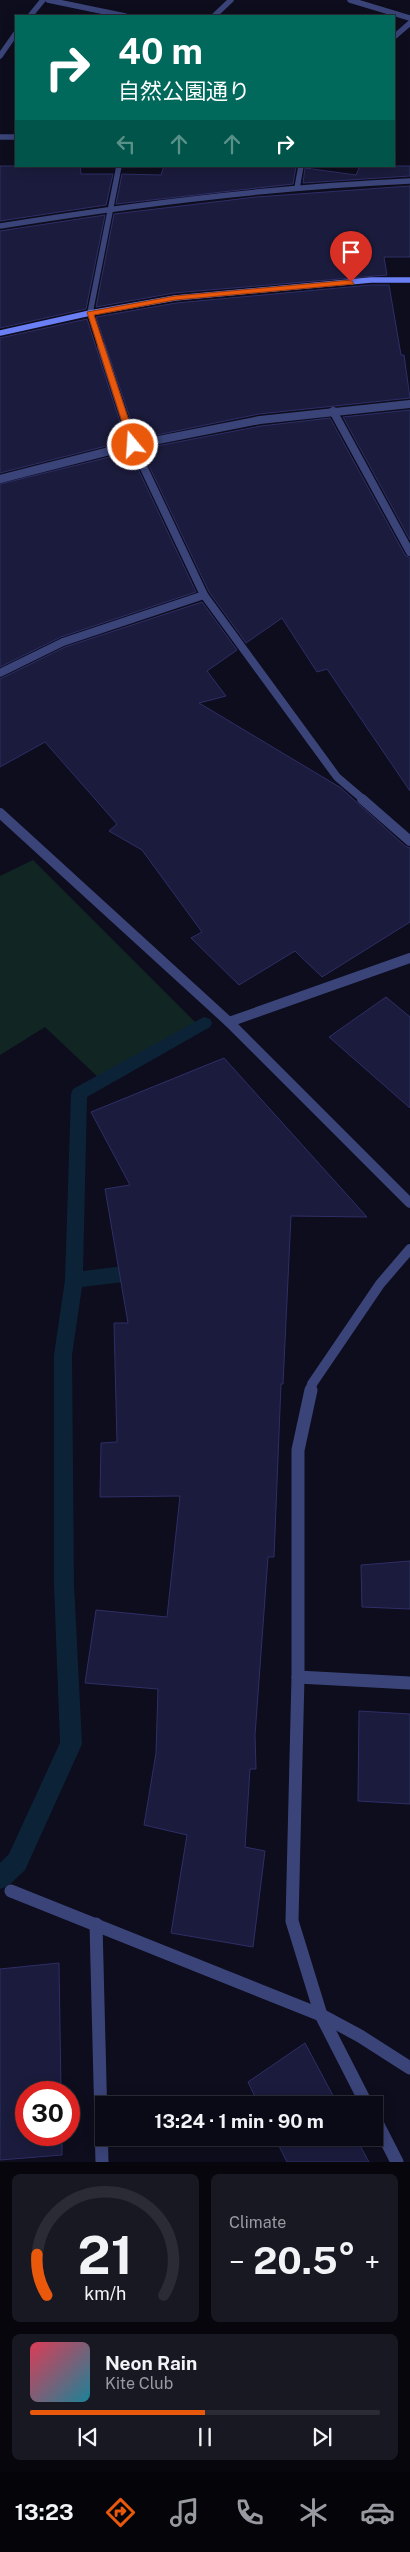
<!DOCTYPE html>
<html lang="en">
<head>
<meta charset="utf-8">
<style>
	:root { --surface:#0a0a16; --page:#181823; --text:#f1f3f6; --muted:#999aa1; --line:#2a2b35; --accent:#ea580c }
	body { margin:0; font-family:"Public Sans","Noto Sans JP",sans-serif; background:var(--page); color:var(--text); height:100vh; display:flex; flex-direction:column; font-size:19px; white-space:nowrap }
	* { box-sizing:border-box; margin:0 }
	p { font-size:16px; color:var(--muted) }
	.icon { flex:none; width:28px; height:28px; fill:none; stroke:currentColor; stroke-width:2; stroke-linecap:round; stroke-linejoin:round }
	.map { position:relative; height:2162px; overflow:hidden }
	.sheet { display:flex; flex-direction:column; gap:12px; padding:12px; background:#06060c; flex:1 }
	.sheet>* { flex:none }
	.hud { position:absolute; left:15px; top:15px; width:380px; height:152px; border-radius:0px; box-shadow:0 2px 12px #0003,0 0 0 1px var(--line); background:#00695c; color:#fff; overflow:hidden }
	.speed { position:absolute; left:15px; top:2081px; display:flex; gap:10px; font-size:25px; font-weight:700; text-align:center }
	.speed>* { display:grid; place-content:center; width:65px; height:65px; border-radius:50%; background:var(--surface); box-shadow:0 2px 12px #0003,0 0 0 1px var(--line); line-height:1 }
	.speed .limit { border:8px solid #d22; background:#fff; color:#111 }
	.pin { position:absolute; display:grid; place-items:center; width:42px; height:42px; color:#fff; margin:-51px -21px; border-radius:50% 50% 50% 0; rotate:-45deg; box-shadow:0 0 5px #0007 }
	.pin .icon { rotate:45deg }
	.me { position:absolute; width:55px; margin:-28px; rotate:342deg; stroke-linejoin:round; filter:drop-shadow(0 0 4px #0008) }
	.turn { display:flex; align-items:center; gap:18px; height:105px; padding:0 20px; font-size:22px }
	.turn .icon { width:65px; height:65px; stroke-width:2.5 }
	.turn b { display:block; font-size:35px; line-height:42px }
	.lanes { display:flex; align-items:center; height:48px; padding:0 20px; background:#0003; justify-content:center; gap:25px; direction:ltr }
	.lanes .off { opacity:.35 }
	.big { font-size:38px; font-weight:700; line-height:1.1 }
	.sheet .card { flex:1; display:flex; flex-direction:column; justify-content:center; gap:8px; min-width:0; padding:0 18px; border-radius:8px; background:var(--page) }
	.sheet .dial { align-items:center; gap:0 }
	.dial svg { height:130px; overflow:visible; fill:none; stroke:var(--line); stroke-width:7; stroke-linecap:round; text-anchor:middle }
	.dial text { fill:var(--text); stroke:none }
	.song { display:flex; align-items:center; gap:15px }
	.cover { width:60px; height:60px; border-radius:8px; background:linear-gradient(135deg,hsl(350 70% 55%),hsl(190 70% 35%)) }
	.played { height:5px; border-radius:2px; background:linear-gradient(90deg,var(--accent) 50%,var(--line) 50%) }
	.keys { display:flex; justify-content:space-around; direction:ltr }
	.heat { display:flex; justify-content:space-between; align-items:center; font-size:28px; direction:ltr }
	.sheet .tiles { flex:1; display:grid; gap:12px; grid-template-columns:1fr 1fr }
	.card:last-child { grid-column:span 2 }
	.trip { position:absolute; left:95px; top:2096px; width:288px; height:50px; border-radius:0px; background:var(--surface); box-shadow:0 2px 12px #0003,0 0 0 1px var(--line); font-weight:700; line-height:50px; text-align:center }
	.dock { display:flex; height:80px; justify-content:space-around; align-items:center; background:#040409; color:var(--muted) }
	.dock .icon { width:35px; height:35px }
	.dock .active { color:var(--accent) }
	.dock b { font-size:22px; color:var(--text) }
	.map>svg:first-child { display:block }
	.green { fill:#112622 }
	.lines { fill:none; stroke-linecap:round; stroke-linejoin:round }
	.stream { fill:#0c2337; fill-rule:evenodd }
	.building { fill:#1b1b3d; stroke:#2f2e67 }
	.lane { stroke:#3b4479; stroke-width:13 }
	.street-far3 { stroke:#3b4479; stroke-width:5.5 }
	.street-far2 { stroke:#3b4479; stroke-width:8 }
	.street-far1 { stroke:#3b4479; stroke-width:10 }
	.street { stroke:#3b4479; stroke-width:13 }
	.secondary { stroke:#6b7ff5; stroke-width:5.5 }
	.route { fill:#ea580c; stroke:#983908 }
</style>
</head>
<body>
<div class="map">
<svg width="410" height="2162" viewBox="0 0 410 2162">
	<rect width="100%" height="100%" fill="#0d0d1d"/>
	<polygon class="green" points="33,860 196,1023 99,1078 45,1027 0,1055 0,876"/>
	<g class="lines">
		<polygon class="stream" points="204,1017 210,1019 212,1023 210,1027 87,1097 83,1271 140,1264 146,1267 149,1272 146,1277 140,1280 82,1287 72,1355 74,1584 82,1744 25,1870 8,1886 0,1889 0,1863 9,1854 60,1743 54,1584 54,1355 65,1280 71,1094 73,1089"/>
	</g>
	<g class="building">
		<polygon points="0,166 80,166 81,174 113,174 106,205 0,221"/>
		<polygon points="164,166 289,166 296,167 293,184 116,204 122,174 161,175"/>
		<polygon points="360,166 410,166 410,176 303,183 305,168 356,175"/>
		<polygon points="410,186 410,257 384,257 387,275 174,293 96,307 114,214 256,197"/>
		<polygon points="105,215 86,309 0,328 0,231"/>
		<polygon points="371,285 389,285 401,355 404,355 410,398 259,414 137,439 96,317 176,303"/>
		<polygon points="87,319 126,441 0,473 0,338"/>
		<polygon points="410,410 410,540 343,417"/>
		<polygon points="330,418 405,555 410,558 410,791 327,669 317,672 282,618 246,643 209,592 141,449 261,426"/>
		<polygon points="130,452 196,592 61,637 0,667 0,484"/>
		<polygon points="202,602 237,650 207,671 226,696 199,703 341,788 405,846 410,848 410,922 322,977 295,951 239,985 191,938 202,932 142,850 109,831 117,824 45,742 0,767 0,679 65,647"/>
		<polygon points="386,997 410,1017 410,1108 329,1037"/>
		<polygon points="224,1058 367,1217 291,1216 283,1384 281,1384 274,1557 268,1557 255,1735 256,1769 250,1769 245,1847 265,1851 253,1947 171,1933 187,1835 144,1825 156,1753 158,1689 85,1683 96,1610 167,1617 180,1496 100,1497 101,1443 117,1442 114,1323 128,1323 105,1189 130,1185 91,1112"/>
		<polygon points="410,1561 410,1609 362,1607 361,1565"/>
		<polygon points="359,1711 410,1714 410,1804 358,1801"/>
		<polygon points="59,1963 61,2092 26,2092 26,2135 62,2135 62,2155 0,2160 0,1969"/>
		<polygon points="305,2043 338,2105 259,2105 248,2082"/>
		<polygon points="275,2138 356,2138 369,2162 287,2162"/>
	</g>
	<g class="lines">
		<g class="lane">
			<polyline points="298,1677 410,1683"/>
			<polyline points="321,2015 367,2105"/>
			<polyline points="374,2117 397,2162"/>
		</g>
		<g class="street-far3">
			<polyline points="48,0 125,16"/>
			<polyline points="350,0 410,18"/>
			<polyline points="30,16 43,0"/>
			<polyline points="214,16 231,0"/>
			<polyline points="394,37 410,23"/>
			<polyline points="0,56 16,33"/>
			<polyline points="0,137 16,137"/>
			<polyline points="297,188 301,166"/>
			<path d="M 0,226 C 136,204 272,187 410,181"/>
			<polyline points="101,348 90,313 119,166"/>
		</g>
		<g class="street-far2">
			<polyline points="101,346 133,445 204,595 337,777 364,800"/>
			<polyline points="333,411 410,552"/>
			<polyline points="0,479 133,445 260,420 410,404"/>
			<polyline points="0,673 63,642 204,595"/>
		</g>
		<g class="street-far1">
			<polyline points="362,799 410,841"/>
			<polyline points="0,813 229,1022 410,1203"/>
			<polyline points="229,1022 410,958"/>
			<polyline points="310,1391 312,1384 380,1284 410,1249"/>
		</g>
		<g class="street">
			<polyline points="311,1390 298,1450 298,1677 292,1921 321,2015"/>
			<polyline points="11,1891 321,2015 360,2036 410,2068"/>
			<polyline points="96,1924 102,2162"/>
		</g>
		<polyline class="secondary" points="0,333 90,313 175,298 371,280 410,280"/>
	</g>
	<polygon class="route" points="351,280 354,284 175,300 94,315 137,445 130,447 87,312 175,296"/>
</svg>
<div class="speed"><div class="limit">30</div></div>
<div class="pin" style="left:351px;top:282px;background:#d93025"><svg class="icon" aria-label="arrive" viewBox="0 0 24 24"><path d="M6 21V4h12l-3 4 3 4H6"/></svg></div>
<svg class="me" style="left:133px;top:445px" viewBox="-20 -20 40 40"><circle r="17" fill="#ea580c" stroke="#fff" stroke-width="3"/><path d="M0-11L8 9 0 5-8 9z" fill="#fff"/></svg>
<div class="trip">13:24 · 1 min · 90 m</div>
<div class="hud">
<div class="turn"><svg class="icon" aria-label="right" viewBox="0 0 24 24"><path d="M7 20v-9h11M14 6l5 5-5 5"/></svg><div><b>40 m</b>自然公園通り</div></div>
<div class="lanes"><svg class="icon off" aria-label="left" viewBox="0 0 24 24"><path d="M17 20v-9H6M10 6l-5 5 5 5"/></svg><svg class="icon off" aria-label="ahead" viewBox="0 0 24 24"><path d="M12 20V5M6 11l6-6 6 6"/></svg><svg class="icon off" aria-label="ahead" viewBox="0 0 24 24"><path d="M12 20V5M6 11l6-6 6 6"/></svg><svg class="icon" aria-label="right" viewBox="0 0 24 24"><path d="M7 20v-9h11M14 6l5 5-5 5"/></svg></div>
</div>
</div>
<section class="sheet">
<div class="tiles">
<div class="card dial"><svg viewBox="0 0 100 80">
<path d="M14 69A42 42 0 1 1 86 69"/>
<path d="M14 69A42 42 0 0 1 8 44" stroke="#ea580c"/>
<text x="50" y="56" font-size="32" font-weight="700">21</text>
<text x="50" y="72" font-size="11">km/h</text>
</svg></div>
<div class="card"><p>Climate</p>
<div class="heat"><a>−</a><b class="big">20.5°</b><a>+</a></div>
</div>
<div class="card">
<div class="song"><i class="cover"></i><div><b>Neon Rain</b><p>Kite Club</p></div></div>
<div class="played"></div>
<div class="keys"><svg class="icon" aria-label="previous" viewBox="0 0 24 24"><path d="M18 5L8 12l10 7zM5 5v14"/></svg><svg class="icon" aria-label="pause" viewBox="0 0 24 24"><path d="M8 5v14M16 5v14"/></svg><svg class="icon" aria-label="next" viewBox="0 0 24 24"><path d="M6 5l10 7-10 7zM19 5v14"/></svg></div>
</div>
</div>
</section>
<nav class="dock">
<b>13:23</b>
<svg class="icon active" aria-label="directions" viewBox="0 0 24 24"><path d="M12 3l9 9-9 9-9-9zM9 14v-3h6M13 9l2 2-2 2"/></svg>
<svg class="icon" aria-label="music" viewBox="0 0 24 24"><path d="M9 18V5l10-2v13"/><circle cx="6" cy="18" r="3"/><circle cx="16" cy="16" r="3"/></svg>
<svg class="icon" aria-label="phone" viewBox="0 0 24 24"><path d="M5 4h4l2 5-3 2q2 4 5 5l2-3 5 2v4C11 20 4 13 5 4z"/></svg>
<svg class="icon" aria-label="climate" viewBox="0 0 24 24"><path d="M12 3v18M4 7l16 10M4 17L20 7"/></svg>
<svg class="icon" aria-label="car" viewBox="0 0 24 24"><path d="M5 17H2v-5l4-1 3-4h7l3 4 3 1v5h-3M9 17h6M6 11h13"/><circle cx="7" cy="17" r="2"/><circle cx="17" cy="17" r="2"/></svg>
</nav>
</body>
</html>
